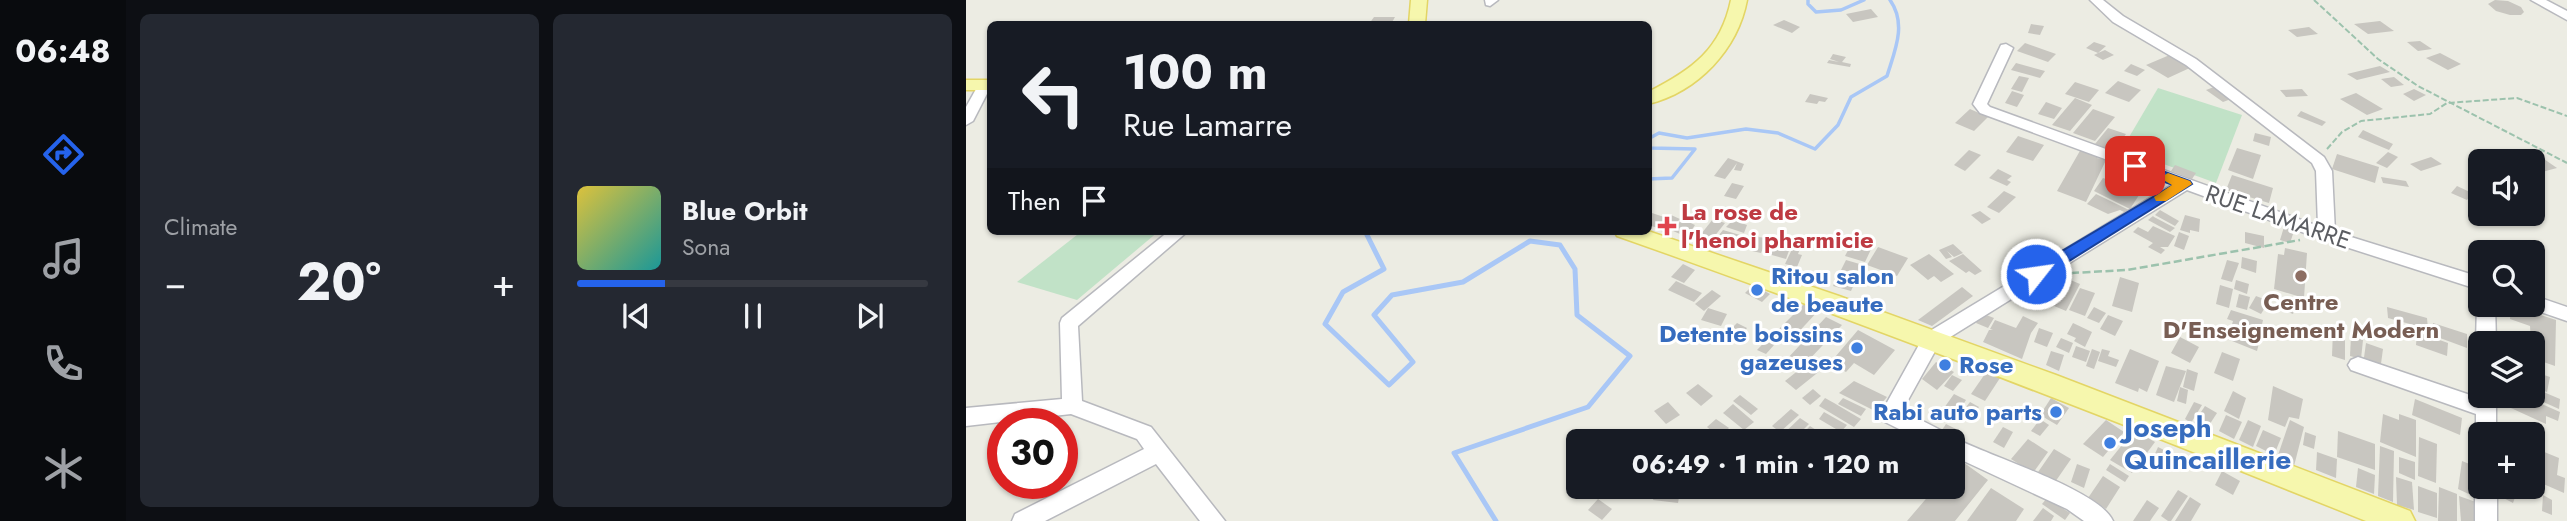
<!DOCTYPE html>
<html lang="en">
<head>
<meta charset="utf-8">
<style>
	:root { --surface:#171b24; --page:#242831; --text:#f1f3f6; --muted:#9ea1a6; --line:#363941; --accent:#2563eb }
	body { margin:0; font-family:Jost,sans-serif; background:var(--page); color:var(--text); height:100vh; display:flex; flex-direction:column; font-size:26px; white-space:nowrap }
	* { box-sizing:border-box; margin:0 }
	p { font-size:23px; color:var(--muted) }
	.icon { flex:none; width:38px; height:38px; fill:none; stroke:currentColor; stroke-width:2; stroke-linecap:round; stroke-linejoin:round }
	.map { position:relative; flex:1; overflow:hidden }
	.details { display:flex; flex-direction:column; gap:14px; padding:14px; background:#0d0f14; width:840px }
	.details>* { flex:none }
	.guide { position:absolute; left:21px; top:21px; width:665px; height:214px; border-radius:10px; box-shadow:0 2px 5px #0004; background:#171b24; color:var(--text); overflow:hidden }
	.buttons { position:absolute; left:1502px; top:149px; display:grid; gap:14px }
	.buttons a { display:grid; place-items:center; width:77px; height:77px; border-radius:10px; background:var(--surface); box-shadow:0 2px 5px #0004; font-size:35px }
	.speed { position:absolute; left:21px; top:408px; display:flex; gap:14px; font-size:35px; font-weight:700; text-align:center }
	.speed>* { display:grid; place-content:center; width:91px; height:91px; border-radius:50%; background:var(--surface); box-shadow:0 2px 5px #0004; line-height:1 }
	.speed .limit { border:10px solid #d22; background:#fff; color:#111 }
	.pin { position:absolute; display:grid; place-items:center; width:60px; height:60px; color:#fff; margin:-30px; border-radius:14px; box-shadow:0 4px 10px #0006 }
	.me { position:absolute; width:77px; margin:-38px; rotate:60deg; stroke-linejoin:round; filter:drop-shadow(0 0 5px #0008) }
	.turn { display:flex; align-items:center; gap:24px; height:147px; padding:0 21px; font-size:32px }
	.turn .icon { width:91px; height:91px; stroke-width:2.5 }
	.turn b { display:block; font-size:49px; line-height:60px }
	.then { display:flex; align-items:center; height:66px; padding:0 21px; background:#0003; gap:14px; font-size:26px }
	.big { font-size:52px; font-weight:700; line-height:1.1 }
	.details .card { flex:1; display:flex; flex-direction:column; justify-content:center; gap:10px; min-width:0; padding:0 24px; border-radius:10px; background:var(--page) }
	.song { display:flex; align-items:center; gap:21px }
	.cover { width:84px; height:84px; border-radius:10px; background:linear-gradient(135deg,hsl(50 70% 55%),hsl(180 70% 35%)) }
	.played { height:7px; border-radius:4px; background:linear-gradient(90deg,var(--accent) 25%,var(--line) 25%) }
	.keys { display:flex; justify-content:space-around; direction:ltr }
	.heat { display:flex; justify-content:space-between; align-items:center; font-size:38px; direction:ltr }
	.details .tiles { flex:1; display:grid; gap:14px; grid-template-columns:repeat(2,1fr) }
	.trip { position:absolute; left:600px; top:429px; width:399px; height:70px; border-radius:10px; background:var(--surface); box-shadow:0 2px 5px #0004; font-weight:700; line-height:70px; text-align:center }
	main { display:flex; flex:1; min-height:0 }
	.dock { display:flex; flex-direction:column; width:126px; justify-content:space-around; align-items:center; background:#090b0e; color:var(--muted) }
	.dock .icon { width:49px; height:49px }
	.dock .current { color:var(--accent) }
	.dock b { font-size:32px; color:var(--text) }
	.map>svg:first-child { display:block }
	.green { fill:#c1e2c7 }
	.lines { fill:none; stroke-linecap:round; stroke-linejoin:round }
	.stream-far1 { stroke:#a9c7f6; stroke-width:3.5 }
	.stream { stroke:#a9c7f6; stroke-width:5 }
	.building { fill:#c8c6c0 }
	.minor-casing { stroke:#b8b9be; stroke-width:3 }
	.major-casing { stroke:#e3d565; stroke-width:3 }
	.path-far1 { stroke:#9cc2ad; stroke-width:2; stroke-dasharray:6 2.5; stroke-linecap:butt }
	.path { stroke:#9cc2ad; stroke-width:2.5; stroke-dasharray:8 3.5; stroke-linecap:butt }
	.minor { fill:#fff; fill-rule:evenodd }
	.major { fill:#f6f7ad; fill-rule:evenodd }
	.route { fill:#2563eb; stroke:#184099; stroke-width:2 }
	.slow { fill:#f59e0b }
	.health-dot { fill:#e0444e; stroke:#fff; stroke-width:2.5 }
	.education-dot { fill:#8d6e63; stroke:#fff; stroke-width:2.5 }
	.shop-dot { fill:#3f7fe0; stroke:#fff; stroke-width:2.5 }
	.labels { text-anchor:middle; stroke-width:6; stroke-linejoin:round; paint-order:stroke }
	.health-label { font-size:24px; font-weight:bold; fill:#be3a42; stroke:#fff; text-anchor:start }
	.street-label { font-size:24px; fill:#5b5d62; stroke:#fff }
	.shop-label { font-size:24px; font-weight:bold; fill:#366cbe; stroke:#fff; text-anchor:start }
	.education-label { font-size:24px; font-weight:bold; fill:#785e54; stroke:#fff }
	.near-shop-label { font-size:28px; font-weight:bold; fill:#366cbe; stroke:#fff; text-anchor:start }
</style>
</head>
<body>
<main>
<nav class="dock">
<b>06:48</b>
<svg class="icon current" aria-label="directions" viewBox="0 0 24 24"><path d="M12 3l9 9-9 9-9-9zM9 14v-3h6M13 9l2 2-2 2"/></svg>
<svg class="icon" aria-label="music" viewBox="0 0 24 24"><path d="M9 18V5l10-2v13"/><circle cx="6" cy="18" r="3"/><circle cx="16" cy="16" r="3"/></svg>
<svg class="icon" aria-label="phone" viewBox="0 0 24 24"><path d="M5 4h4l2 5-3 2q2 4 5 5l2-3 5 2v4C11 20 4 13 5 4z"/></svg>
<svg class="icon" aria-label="climate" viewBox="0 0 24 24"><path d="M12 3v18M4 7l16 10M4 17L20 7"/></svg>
</nav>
<section class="details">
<div class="tiles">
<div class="card"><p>Climate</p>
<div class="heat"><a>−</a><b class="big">20°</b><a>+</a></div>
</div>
<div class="card">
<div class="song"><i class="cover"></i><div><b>Blue Orbit</b><p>Sona</p></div></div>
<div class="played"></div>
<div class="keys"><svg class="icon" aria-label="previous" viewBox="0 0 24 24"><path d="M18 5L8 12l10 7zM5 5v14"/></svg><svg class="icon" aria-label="pause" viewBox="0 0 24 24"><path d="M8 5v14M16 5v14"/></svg><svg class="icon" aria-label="next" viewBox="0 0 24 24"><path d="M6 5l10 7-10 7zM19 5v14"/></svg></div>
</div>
</div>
</section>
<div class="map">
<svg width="1601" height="521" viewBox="0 0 1601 521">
	<rect width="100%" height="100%" fill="#ecece3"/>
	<g class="green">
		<polygon points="1192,88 1276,115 1250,183 1156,149"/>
		<polygon points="116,231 193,231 111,300 51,282"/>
	</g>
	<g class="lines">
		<g class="stream-far1">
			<polyline points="842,0 842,4 850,12 875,10 898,0"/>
			<path d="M 682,139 L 693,133 L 721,138 L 780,129 L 812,133 L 849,149 L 872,125 L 885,97 L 921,76 C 929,50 941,24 924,0"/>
			<polyline points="682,145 684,148 729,149 706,178 682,179"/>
		</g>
		<polyline class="stream" points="399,231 418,269 377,292 359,324 423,385 447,362 408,315 426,295 497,282 564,241 594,245 609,269 611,315 664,356 622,407 488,453 530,521"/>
	</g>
	<g class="building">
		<polygon points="1529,0 1542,1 1555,7 1558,12 1555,15 1544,15 1530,11 1522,4"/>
		<polygon points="905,9 912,17 887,22 880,14"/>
		<polygon points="408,17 429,17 425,24 403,24"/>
		<polygon points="818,20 834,27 826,33 807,25"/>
		<polygon points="1414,21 1428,31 1402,34 1388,24"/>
		<polygon points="1065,24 1078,26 1074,35 1062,33"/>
		<polygon points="1343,27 1352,34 1331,37 1322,30"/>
		<polygon points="1454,41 1466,49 1452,51 1441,42"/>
		<polygon points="1128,42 1140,46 1132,53 1139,50 1148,55 1137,60 1128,55 1132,53 1120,48"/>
		<polygon points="1059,43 1090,54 1082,62 1051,51"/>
		<polygon points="1474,53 1495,64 1482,70 1460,58"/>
		<polygon points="867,54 880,57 876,62 885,64 884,67 861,63 863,60 873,62 864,59"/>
		<polygon points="1206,54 1228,66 1202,78 1180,65"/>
		<polygon points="1050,63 1079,71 1074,78 1045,70"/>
		<polygon points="1165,64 1179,70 1171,76 1158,71"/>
		<polygon points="1414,66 1424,72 1391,80 1381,74"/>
		<polygon points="1053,76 1063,78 1056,92 1045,89"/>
		<polygon points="1428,77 1438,85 1425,87 1415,79"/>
		<polygon points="1152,81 1175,90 1163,102 1139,93"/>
		<polygon points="1109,82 1133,90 1123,102 1099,94"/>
		<polygon points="1248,87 1265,99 1257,102 1240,90"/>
		<polygon points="1336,89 1342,96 1320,97 1314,90"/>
		<polygon points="1448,89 1460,95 1448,101 1437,94"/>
		<polygon points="1046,91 1058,95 1051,107 1039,103"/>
		<polygon points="1390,93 1417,109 1401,115 1374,99"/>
		<polygon points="844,94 862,98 859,102 853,101 851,104 839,102"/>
		<polygon points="1109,98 1126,105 1104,131 1086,125"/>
		<polygon points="1080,102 1096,108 1088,119 1072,114"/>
		<polygon points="1004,109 1022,117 1008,131 989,123"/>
		<polygon points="1127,109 1149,117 1129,141 1107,133"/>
		<polygon points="1335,111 1360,122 1356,126 1331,116"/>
		<polygon points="1142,128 1160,134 1147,151 1129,144"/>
		<polygon points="1397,130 1427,144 1423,150 1392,137"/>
		<polygon points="1289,133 1305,137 1303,146 1287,141"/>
		<polygon points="1052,136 1078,145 1067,161 1040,152"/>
		<polygon points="1271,148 1295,155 1287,179 1262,170"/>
		<polygon points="1115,149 1132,154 1131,158 1140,160 1120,202 1091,191"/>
		<polygon points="1003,150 1015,155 999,171 988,165"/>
		<polygon points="1422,152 1432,157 1421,168 1410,163"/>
		<polygon points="1371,154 1413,167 1409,183 1366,169"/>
		<polygon points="1465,157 1476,164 1455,171 1444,164"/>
		<polygon points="1575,157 1591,168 1576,172 1566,167 1566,160"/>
		<polygon points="762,158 778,164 775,171 768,170 771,163 759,179 748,176"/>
		<polygon points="1209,165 1230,173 1226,179 1205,171"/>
		<polygon points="1032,169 1046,176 1041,180 1045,182 1041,186 1023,178"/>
		<polygon points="1150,172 1170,179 1166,186 1146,179"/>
		<polygon points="1185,175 1199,180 1196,186 1192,184 1189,191 1172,186 1174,179 1182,181"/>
		<polygon points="1266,175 1307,188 1303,203 1260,190"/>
		<polygon points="1415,177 1440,181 1443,187 1417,183"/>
		<polygon points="1137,178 1175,192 1164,209 1128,191"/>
		<polygon points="766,183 778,186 770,199 758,196"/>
		<polygon points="1491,186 1506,193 1501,200 1485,193"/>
		<polygon points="1038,191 1050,197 1033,213 1021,207"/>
		<polygon points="1130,194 1163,210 1160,213 1154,210 1142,214 1121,204"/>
		<polygon points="1194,210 1213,221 1209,226 1189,215"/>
		<polygon points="1014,211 1025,219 1016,224 1005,215"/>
		<polygon points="686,213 701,218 692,228 682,225 682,218"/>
		<polygon points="705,215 714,219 701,233 692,230"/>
		<polygon points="1219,215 1234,219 1233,232 1224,230 1224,233 1214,230"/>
		<polygon points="1187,216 1188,217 1209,228 1204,232 1182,220"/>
		<polygon points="716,219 729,225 721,237 707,231"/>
		<polygon points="747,219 759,223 740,247 728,243"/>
		<polygon points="767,220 781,225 778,233 760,227"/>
		<polygon points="1187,226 1209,236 1202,247 1194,247 1199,250 1195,254 1182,247 1187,243 1167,232 1172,227 1182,232"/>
		<polygon points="1318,227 1328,231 1324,243 1314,240"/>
		<polygon points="757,230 774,235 770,242 762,240 757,248 745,245"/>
		<polygon points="1213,232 1223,236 1218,250 1208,246"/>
		<polygon points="1279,232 1298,236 1298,248 1279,243"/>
		<polygon points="890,235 909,241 899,262 879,256"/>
		<polygon points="792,237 801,238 795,253 786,251"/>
		<polygon points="806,241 825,245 820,259 802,254"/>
		<polygon points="987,244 997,253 988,257 981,251 986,257 980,259 973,250"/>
		<polygon points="828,245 835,246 832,254 836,255 831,267 819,264"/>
		<polygon points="912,247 942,258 931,276 901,265"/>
		<polygon points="1319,248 1341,253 1338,298 1308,289 1312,254 1318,255"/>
		<polygon points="963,254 988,274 975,282 968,276 962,280 944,265"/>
		<polygon points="997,254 1016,271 1009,275 1003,271 1000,273 983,261"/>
		<polygon points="1276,257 1291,261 1290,273 1275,268"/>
		<polygon points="880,260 897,265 885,291 867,286"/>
		<polygon points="1261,260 1273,263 1266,282 1255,279"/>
		<polygon points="717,264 729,270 718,283 705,277"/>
		<polygon points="1095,276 1114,284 1100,311 1081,303"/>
		<polygon points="1154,277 1173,283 1166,312 1146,306"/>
		<polygon points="1270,280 1283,284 1281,294 1268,289"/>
		<polygon points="710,281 736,293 728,302 702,290"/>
		<polygon points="787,285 804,294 796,302 779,293"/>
		<polygon points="1254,285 1267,289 1263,308 1250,304"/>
		<polygon points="996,287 1007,296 966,326 952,320"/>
		<polygon points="1114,288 1129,293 1119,316 1103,310"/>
		<polygon points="746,290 755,296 738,311 729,304"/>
		<polygon points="1273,294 1284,297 1281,310 1270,307"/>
		<polygon points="1290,296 1303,301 1295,314 1283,308"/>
		<polygon points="1317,297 1332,303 1327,314 1312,308"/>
		<polygon points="839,303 852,311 828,337 813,329"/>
		<polygon points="1545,305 1590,320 1589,366 1566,358 1564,326 1544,319"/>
		<polygon points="1128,307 1140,313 1133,323 1121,318"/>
		<polygon points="1421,307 1461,318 1462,329 1422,318"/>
		<polygon points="742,308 761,314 755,326 735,320"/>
		<polygon points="1265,310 1297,320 1295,329 1277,324 1290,329 1289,336 1271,330 1294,339 1291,351 1256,337 1260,326 1265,328 1267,321 1261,319"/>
		<polygon points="1015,313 1028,318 1022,328 1010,323"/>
		<polygon points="1142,315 1157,321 1149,336 1134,329"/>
		<polygon points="1057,316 1072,323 1065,333 1056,359 1017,342 1023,330 1027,330 1024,329 1029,320 1050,328"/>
		<polygon points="860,317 876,325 837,366 821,359"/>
		<polygon points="771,323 781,328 771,340 760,334"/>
		<polygon points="1107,323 1126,332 1119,347 1108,341 1110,338 1101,334"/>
		<polygon points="1467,323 1501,334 1501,348 1466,335"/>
		<polygon points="1073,328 1087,333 1081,347 1068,342"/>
		<polygon points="892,330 929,350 908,375 888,363 880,372 864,363"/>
		<polygon points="1367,330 1379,334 1379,360 1366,356"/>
		<polygon points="809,331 817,335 800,354 791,350"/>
		<polygon points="1451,332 1482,343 1481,356 1450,345"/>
		<polygon points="1385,336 1397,340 1395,359 1384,356"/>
		<polygon points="1214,337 1233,347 1224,363 1205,353"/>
		<polygon points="1095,338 1107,343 1103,353 1090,347"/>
		<polygon points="1400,343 1417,349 1414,371 1397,365"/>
		<polygon points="1110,346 1124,351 1120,362 1106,357"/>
		<polygon points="1126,349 1134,352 1128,369 1120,366"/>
		<polygon points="1136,349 1144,351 1142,356 1153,360 1150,367 1132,361"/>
		<polygon points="1164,349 1193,361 1181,392 1173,388 1172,392 1149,383"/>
		<polygon points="1085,351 1098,355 1093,371 1080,365"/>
		<polygon points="1256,352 1274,359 1267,381 1248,373"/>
		<polygon points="844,361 855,370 830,390 819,381"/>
		<polygon points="970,362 988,372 971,390 956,379"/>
		<polygon points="1200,366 1220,371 1208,402 1190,395"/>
		<polygon points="1221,369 1232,373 1228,391 1217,387"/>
		<polygon points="1021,371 1034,378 1019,401 1005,394"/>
		<polygon points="1566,371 1584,377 1581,392 1566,386"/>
		<polygon points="986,375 996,380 987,391 978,386"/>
		<polygon points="888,381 921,397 909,411 873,393"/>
		<polygon points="732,384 747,396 735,406 720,393"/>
		<polygon points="1307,386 1337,399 1333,419 1323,417 1319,427 1302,420"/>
		<polygon points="1214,387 1222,390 1220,404 1211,401"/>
		<polygon points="1566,387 1594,399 1593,409 1566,397"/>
		<polygon points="847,389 855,396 844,405 836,398"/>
		<polygon points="1267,391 1280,398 1273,419 1258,411"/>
		<polygon points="988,394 1000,400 990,415 978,408"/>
		<polygon points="774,395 792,409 785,415 767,401"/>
		<polygon points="1536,396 1557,396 1594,412 1592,421 1580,416 1580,424 1534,403"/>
		<polygon points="859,398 868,403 895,419 888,427 853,406"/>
		<polygon points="877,398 900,409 895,416 872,404"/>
		<polygon points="1085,398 1103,408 1091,425 1074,415"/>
		<polygon points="1449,399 1496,418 1494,435 1446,415"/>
		<polygon points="702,402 714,415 700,424 688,411"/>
		<polygon points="1004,402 1013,407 1003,420 994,415"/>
		<polygon points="1228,402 1236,405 1225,423 1219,419"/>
		<polygon points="767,404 788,422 778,430 757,413"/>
		<polygon points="1239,406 1251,413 1238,433 1225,427"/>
		<polygon points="825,409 833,415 814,432 806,426"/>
		<polygon points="858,412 881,425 875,432 853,419"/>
		<polygon points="1417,414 1433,420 1433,414 1450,420 1450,457 1414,442"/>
		<polygon points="1260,415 1276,422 1268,439 1253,431"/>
		<polygon points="834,418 843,424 826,441 815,436"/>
		<polygon points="750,419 763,428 753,437 741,427"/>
		<polygon points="1074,419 1083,425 1074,436 1065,431"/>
		<polygon points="1140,420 1158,432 1137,457 1117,444"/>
		<polygon points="1282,420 1295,426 1287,447 1273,440"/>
		<polygon points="1324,420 1338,427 1328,466 1311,458"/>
		<polygon points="980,424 994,431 990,438 976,430"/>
		<polygon points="844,426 853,432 844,441 830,441"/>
		<polygon points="1037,427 1047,432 1038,448 1027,442"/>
		<polygon points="1168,430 1189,442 1166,473 1144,460"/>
		<polygon points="1297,430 1315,438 1308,455 1290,446"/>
		<polygon points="1372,431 1409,444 1409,470 1371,457"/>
		<polygon points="1339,432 1350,436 1348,449 1337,445"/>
		<polygon points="1453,437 1471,444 1470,483 1452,476"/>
		<polygon points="1062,439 1082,452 1067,473 1045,459"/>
		<polygon points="1414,446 1428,451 1427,502 1412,496"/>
		<polygon points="1192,447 1204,453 1195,472 1184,465"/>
		<polygon points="1566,447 1593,458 1591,475 1599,478 1598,493 1566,479"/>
		<polygon points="1088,449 1105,459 1087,485 1070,475"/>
		<polygon points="1351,452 1371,459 1370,478 1350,470"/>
		<polygon points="1206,454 1221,461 1218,469 1202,462"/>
		<polygon points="1433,457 1449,462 1449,480 1433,473"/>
		<polygon points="994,460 1022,480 989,521 941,521 971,486 987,486 987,468"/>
		<polygon points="1496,461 1511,467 1507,496 1492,489"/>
		<polygon points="1111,464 1124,469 1118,488 1105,482"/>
		<polygon points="1144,464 1163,476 1159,482 1140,470"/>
		<polygon points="1392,468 1409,475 1408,494 1390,487"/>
		<polygon points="1256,471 1274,481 1267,495 1249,485"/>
		<polygon points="1137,476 1154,487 1140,509 1122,498"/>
		<polygon points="1430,477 1446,482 1448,510 1431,505"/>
		<polygon points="691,486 715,486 712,503 687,500"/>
		<polygon points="1452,486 1471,493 1471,518 1452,512"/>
		<polygon points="1531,486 1553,486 1547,503 1528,493"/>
		<polygon points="1473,487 1491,494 1491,521 1472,521"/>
		<polygon points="1025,488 1058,509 1050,521 1001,521"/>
		<polygon points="1212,490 1222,496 1205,521 1202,521 1195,516"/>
		<polygon points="1577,495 1586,500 1586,515 1576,511"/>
		<polygon points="1493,496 1510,502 1511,521 1495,521"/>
		<polygon points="1224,497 1235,504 1225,521 1209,521"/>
		<polygon points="1081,498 1104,513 1099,520 1076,504"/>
		<polygon points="632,499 646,509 636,520 622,510"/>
		<polygon points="1181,500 1193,508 1184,521 1167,521"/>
		<polygon points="1077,508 1088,516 1085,521 1067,521"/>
	</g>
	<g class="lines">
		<g class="minor-casing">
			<g id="minor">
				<polygon points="519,0 532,0 524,6 520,5"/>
				<path d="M 1124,0 L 1137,0 L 1157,16 L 1230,59 L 1358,157 L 1366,171 L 1369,232 L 1514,277 L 1514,290 L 1355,239 L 1221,190 L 973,344 L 936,411 C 953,419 970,427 985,436 C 1018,455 1133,489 1147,521 L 1118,521 L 1101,509 L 987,456 L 987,441 L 957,441 L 917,421 L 914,415 L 959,334 L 1207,184 L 1014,113 L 1007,104 L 1035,45 L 1040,44 L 1047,48 L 1021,104 L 1024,107 L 1352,226 L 1350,171 L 1346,163 L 1220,65 L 1147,22 Z"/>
				<polygon points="1565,0 1580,0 1601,11 1601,20"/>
				<polygon points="19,81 24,82 24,88 7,121 0,125 0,107 14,82"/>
				<polygon points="203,231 222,231 112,326 116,401 185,427 259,521 234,521 190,464 79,521 46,521 49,514 178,449 171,439 105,414 0,426 0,408 96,399 94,323 96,318"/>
				<polygon points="1566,295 1601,307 1601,321 1560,307 1558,304 1566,304"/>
				<polygon points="1514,299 1514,304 1529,304 1530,343 1514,343 1514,348 1510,343 1511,304"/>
				<polygon points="1392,357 1510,397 1514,390 1514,396 1530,396 1530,434 1514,434 1513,440 1510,434 1510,414 1385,370 1382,365 1385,360"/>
				<polygon points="1512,479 1514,486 1531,486 1531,521 1509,521 1509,486"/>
			</g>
		</g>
		<g class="major-casing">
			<g id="major">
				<polygon points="445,0 461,0 459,24 443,24"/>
				<path d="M 765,0 L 781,0 C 772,49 732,92 682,104 L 682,92 C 726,70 755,49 765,0 Z"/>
				<rect x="0" y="80" width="24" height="10"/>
				<path d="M 648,231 L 682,231 L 873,296 L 1090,375 L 1444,511 L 1449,521 L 1400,521 C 1151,421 904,325 651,236 Z"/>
			</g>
		</g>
		<g class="path-far1">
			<polyline points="1348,0 1412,59 1452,86 1601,163"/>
			<polyline points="1361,149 1376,132 1395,121 1464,114 1481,103 1551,98 1601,116"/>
		</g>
		<polyline class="path" points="1105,273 1161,270 1334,240"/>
		<use href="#minor" class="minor"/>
		<use href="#major" class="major"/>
	</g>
	<polygon class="route" points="1169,161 1224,181 1226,184 1076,278 1064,278 1062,274 1064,270 1207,185 1164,169 1164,163"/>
	<polygon class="slow" points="1202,173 1224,181 1226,184 1200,201 1190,201 1188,197 1206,185 1194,178"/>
	<path class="health-dot" d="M697.5 215.5h7v7h7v7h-7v7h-7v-7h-7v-7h7z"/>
	<circle class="education-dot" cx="1335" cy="276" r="7"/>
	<g class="shop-dot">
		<circle cx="791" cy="290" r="7"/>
		<circle cx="891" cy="348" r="7"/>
		<circle cx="979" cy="365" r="7"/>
		<circle cx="1090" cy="412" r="7"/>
		<circle cx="1144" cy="443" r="7"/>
	</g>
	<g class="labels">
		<g class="health-label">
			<text x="715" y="220">La rose de<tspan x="715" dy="28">l'henoi pharmicie</tspan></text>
		</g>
		<g class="street-label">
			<text transform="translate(1312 217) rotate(19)" y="8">RUE LAMARRE</text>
		</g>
		<g class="shop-label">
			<text x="805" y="284">Ritou salon<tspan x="805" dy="28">de beaute</tspan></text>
			<text x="877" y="342" text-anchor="end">Detente boissins<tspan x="877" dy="28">gazeuses</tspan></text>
			<text x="993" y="373">Rose</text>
			<text x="1076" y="420" text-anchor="end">Rabi auto parts</text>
		</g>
		<g class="education-label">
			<text x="1335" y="310">Centre<tspan x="1335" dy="28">D'Enseignement Modern</tspan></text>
		</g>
		<g class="near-shop-label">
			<text x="1158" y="437">Joseph<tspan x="1158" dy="32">Quincaillerie</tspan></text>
		</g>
	</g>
</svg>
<div class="buttons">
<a><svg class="icon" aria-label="sound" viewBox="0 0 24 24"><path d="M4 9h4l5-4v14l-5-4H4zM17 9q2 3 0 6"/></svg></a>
<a><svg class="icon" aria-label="search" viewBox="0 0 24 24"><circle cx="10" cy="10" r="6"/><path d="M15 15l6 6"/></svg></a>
<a><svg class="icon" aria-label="layers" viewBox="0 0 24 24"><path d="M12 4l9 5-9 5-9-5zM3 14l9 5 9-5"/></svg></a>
<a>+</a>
</div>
<div class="speed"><div class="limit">30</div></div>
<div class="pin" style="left:1169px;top:166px;background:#d93025"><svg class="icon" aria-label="arrive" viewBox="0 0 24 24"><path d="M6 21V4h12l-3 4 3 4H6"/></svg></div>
<svg class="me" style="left:1070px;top:274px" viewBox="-20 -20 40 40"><circle r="17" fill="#2563eb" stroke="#fff" stroke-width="3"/><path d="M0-11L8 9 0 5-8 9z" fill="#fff"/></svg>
<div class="trip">06:49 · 1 min · 120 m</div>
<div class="guide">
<div class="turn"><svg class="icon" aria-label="left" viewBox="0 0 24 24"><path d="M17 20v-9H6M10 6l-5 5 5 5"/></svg><div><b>100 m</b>Rue Lamarre</div></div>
<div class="then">Then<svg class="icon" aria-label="arrive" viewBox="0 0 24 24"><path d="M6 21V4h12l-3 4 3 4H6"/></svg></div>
</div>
</div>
</main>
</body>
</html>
